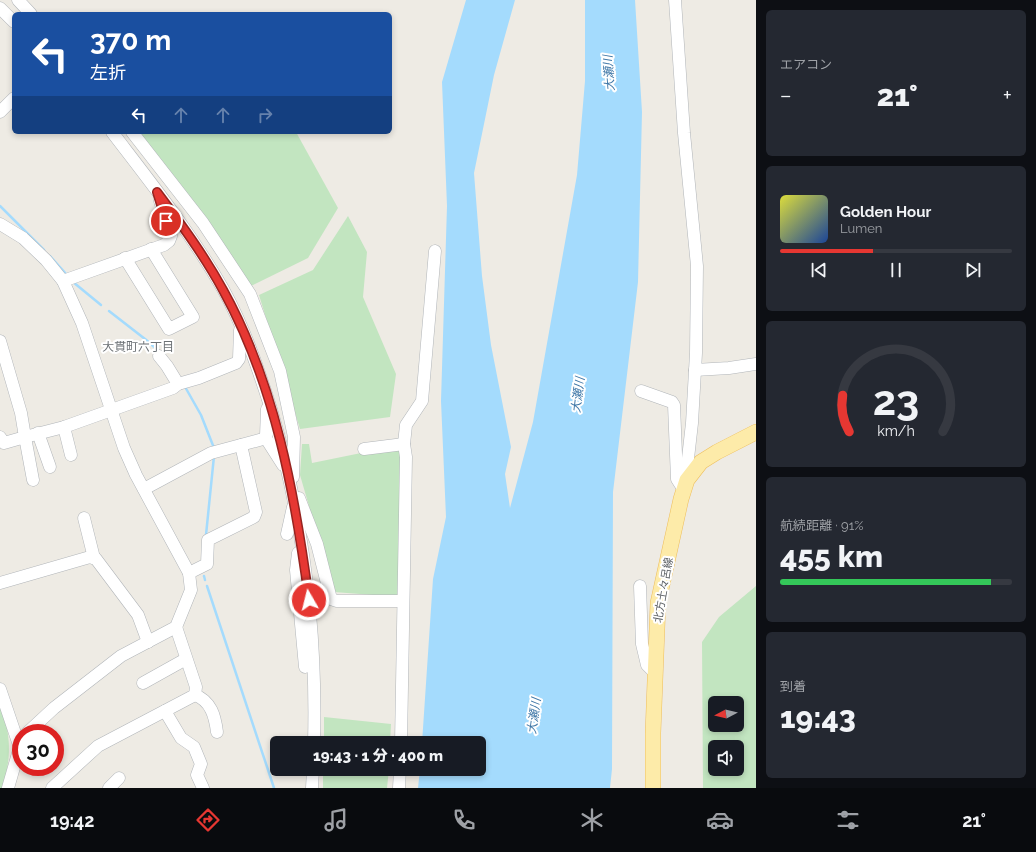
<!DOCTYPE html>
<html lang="ja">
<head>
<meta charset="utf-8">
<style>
	:root { --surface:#171b24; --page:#242831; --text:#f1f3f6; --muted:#9ea1a6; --line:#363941; --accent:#e63732 }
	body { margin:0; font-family:Raleway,"Noto Sans JP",sans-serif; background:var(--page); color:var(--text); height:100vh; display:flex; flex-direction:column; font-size:15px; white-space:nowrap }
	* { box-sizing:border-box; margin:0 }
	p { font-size:13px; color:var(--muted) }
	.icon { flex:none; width:22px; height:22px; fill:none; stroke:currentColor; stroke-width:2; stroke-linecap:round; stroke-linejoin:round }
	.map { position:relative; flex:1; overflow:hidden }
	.panel { display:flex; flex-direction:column; gap:10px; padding:10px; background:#0d0f14; width:280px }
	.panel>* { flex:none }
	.hud { position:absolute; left:12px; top:12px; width:380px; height:122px; border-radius:6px; box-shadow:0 2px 6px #0003; background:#1a4fa0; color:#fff; overflow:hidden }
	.needle { width:26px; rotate:263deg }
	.tools { position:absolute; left:708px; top:696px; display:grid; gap:8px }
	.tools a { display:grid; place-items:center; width:36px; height:36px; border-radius:6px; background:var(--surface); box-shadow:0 2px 6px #0003; font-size:20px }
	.speed { position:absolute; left:12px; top:724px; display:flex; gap:8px; font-size:20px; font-weight:700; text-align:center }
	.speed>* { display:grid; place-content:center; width:52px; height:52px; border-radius:50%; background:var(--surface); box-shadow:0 2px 6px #0003; line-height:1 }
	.speed .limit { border:6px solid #d22; background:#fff; color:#111 }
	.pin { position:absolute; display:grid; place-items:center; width:34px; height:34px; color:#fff; margin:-17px; border:2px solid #fff; border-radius:50%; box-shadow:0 1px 4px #0007 }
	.me { position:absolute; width:44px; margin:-22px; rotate:352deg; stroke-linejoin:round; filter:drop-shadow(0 0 3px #0008) }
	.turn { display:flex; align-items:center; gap:14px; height:84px; padding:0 12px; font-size:18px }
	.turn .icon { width:52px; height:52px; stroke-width:2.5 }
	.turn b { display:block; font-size:28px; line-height:34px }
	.lanes { display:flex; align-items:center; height:38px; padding:0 12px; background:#0003; justify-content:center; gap:20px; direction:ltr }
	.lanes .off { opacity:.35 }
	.big { font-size:30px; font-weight:800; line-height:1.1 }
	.panel .card { flex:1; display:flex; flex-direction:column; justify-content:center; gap:6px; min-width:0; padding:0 14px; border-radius:6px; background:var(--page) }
	.panel .dial { align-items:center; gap:0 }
	.dial svg { height:104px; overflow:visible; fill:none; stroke:var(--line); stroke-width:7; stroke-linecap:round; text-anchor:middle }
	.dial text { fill:var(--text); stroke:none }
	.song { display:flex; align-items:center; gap:12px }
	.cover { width:48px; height:48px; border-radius:6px; background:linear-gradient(135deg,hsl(60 70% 55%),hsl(220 70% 35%)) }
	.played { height:4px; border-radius:2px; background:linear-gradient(90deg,var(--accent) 40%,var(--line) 40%) }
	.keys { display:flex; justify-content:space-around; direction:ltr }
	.heat { display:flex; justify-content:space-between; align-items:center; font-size:22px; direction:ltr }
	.charge { height:6px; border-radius:3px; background:linear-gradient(90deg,#34c759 91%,var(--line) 0) }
	.trip { position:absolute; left:270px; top:736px; width:216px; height:40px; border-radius:6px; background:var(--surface); box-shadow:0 2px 6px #0003; font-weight:800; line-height:40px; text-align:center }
	.tab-bar { display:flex; height:64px; justify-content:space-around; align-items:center; background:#090b0e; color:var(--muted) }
	.tab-bar .icon { width:28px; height:28px }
	.tab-bar .selected { color:var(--accent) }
	.tab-bar b { font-size:18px; color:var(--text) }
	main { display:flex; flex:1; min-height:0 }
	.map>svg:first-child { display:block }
	.green { fill:#c2e5c0; fill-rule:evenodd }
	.water { fill:#a4dbfd }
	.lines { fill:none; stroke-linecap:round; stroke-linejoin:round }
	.stream { stroke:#a4dbfd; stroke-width:2.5 }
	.minor-casing { stroke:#b1b5b9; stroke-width:13 }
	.major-casing { stroke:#eebe5c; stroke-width:16 }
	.minor { stroke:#fff; stroke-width:12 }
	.major { stroke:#fdeba9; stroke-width:15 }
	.route-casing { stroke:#962420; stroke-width:10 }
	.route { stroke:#e63732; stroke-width:7 }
	.labels { text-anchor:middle; stroke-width:4; stroke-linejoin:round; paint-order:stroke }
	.street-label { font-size:11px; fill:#5c6064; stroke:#fff }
	.water-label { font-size:12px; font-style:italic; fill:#3f77a7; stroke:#fff }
	.neighbourhood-label { font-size:12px; fill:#6d7276; stroke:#fff }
</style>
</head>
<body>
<main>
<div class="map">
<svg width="756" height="788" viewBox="0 0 756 788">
	<rect width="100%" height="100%" fill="#eeebe4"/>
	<g class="green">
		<polygon points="139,132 296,132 338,208 308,258 251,286"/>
		<polygon points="348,216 367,252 363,297 396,374 390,417 300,429 259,295 313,270"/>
		<polygon points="302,444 309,444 312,463 366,452 402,450 399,597 334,592 300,475"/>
		<path d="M 756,586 L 756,788 L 703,788 L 702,642 L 719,617 ZM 715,703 L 737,703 L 737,725 L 715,725 ZM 715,747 L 737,747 L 737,769 L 715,769 Z"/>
		<path d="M 0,700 L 2,704 C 10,739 12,752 3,788 L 0,788 Z"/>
		<polygon points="324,717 391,724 390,743 324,743"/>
		<polygon points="323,769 389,769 387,788 323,788"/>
	</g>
	<polygon class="water" points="466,0 515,0 494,75 474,173 482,276 491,345 511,447 505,474 510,508 533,422 577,175 585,81 585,0 635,0 642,112 638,282 613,492 612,769 610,788 418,788 420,769 479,769 479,743 422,743 433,579 446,517 441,401 447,206 442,82"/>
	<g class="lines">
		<g class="stream">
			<polyline points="0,206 44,250"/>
			<polyline points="50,256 67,275"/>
			<polyline points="73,282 101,305"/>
			<polyline points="109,311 145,339 160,352"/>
			<polyline points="184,385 201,415 214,448"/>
			<polyline points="206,535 214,456"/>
			<polyline points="204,576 205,580"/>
			<polyline points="207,586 274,788"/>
		</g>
		<g class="minor-casing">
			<g id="minor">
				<polyline points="18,0 31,14"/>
				<polyline points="675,0 684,133 697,266 696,353 692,423 686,476 687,480"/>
				<polyline points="0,8 14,22"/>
				<polyline points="0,112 14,98"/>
				<path d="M 112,132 C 151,183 191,233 223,289 C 244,327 258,368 271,409 C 303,517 317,630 314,743"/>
				<polyline points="132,132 203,223 250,294 280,371 294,437 293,477"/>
				<polyline points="0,224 23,238 46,260 63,281 82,323 124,448 136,475 189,573 191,590 176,627 121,656 54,708 27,733"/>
				<polyline points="125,258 169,329 193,317 151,249"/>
				<polyline points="63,281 164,245 169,241 171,236 160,201"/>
				<polyline points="0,341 21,413 25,437 64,427 173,388 178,384 199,378 236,363 239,359 240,330"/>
				<polyline points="159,356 167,366 178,384"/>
				<polyline points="695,370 729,368 756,364"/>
				<polyline points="641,391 672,402 674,405 677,479 684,490"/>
				<polyline points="64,427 71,455"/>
				<polyline points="38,433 50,467"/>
				<polyline points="0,437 4,443 25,437 33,480"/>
				<polyline points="263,439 267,440 283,465"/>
				<polyline points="364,449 404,444"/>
				<polyline points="144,489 211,453 263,439 266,436 267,409"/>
				<polyline points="299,498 317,544 331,599 337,601 403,601"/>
				<polyline points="84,518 94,558"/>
				<polyline points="287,534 293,507"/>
				<polyline points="298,553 296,570 305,667"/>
				<polyline points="189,573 207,564 208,540 254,517 256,512 241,445"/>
				<polyline points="0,583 90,557 96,559 138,615 148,642"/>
				<polyline points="640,586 642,644 647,665 655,673"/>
				<polyline points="143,683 186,659"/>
				<polyline points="0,689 19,745"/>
				<path d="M 195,695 C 211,701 215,716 217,732"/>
				<polyline points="165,711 181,738 194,747 201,764 197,775 203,788"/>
				<polyline points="401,743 406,457 404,444 406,425 422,401 435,251"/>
				<polyline points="8,788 21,743"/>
				<polyline points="52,788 98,746 195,695 196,687 176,627"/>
				<polyline points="109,788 119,778"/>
				<polyline points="312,788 313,769"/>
				<polyline points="399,788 400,769"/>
			</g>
		</g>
		<g class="major-casing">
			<polyline id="major" points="653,788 653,733 658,603 681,499 687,480 701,462 717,452 756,432"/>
		</g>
		<use href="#minor" class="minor"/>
		<use href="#major" class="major"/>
	</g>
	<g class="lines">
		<g class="route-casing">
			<path id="route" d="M 166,221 L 157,192 C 181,224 204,255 223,290 C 275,384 295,494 309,600"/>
		</g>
		<use href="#route" class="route"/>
	</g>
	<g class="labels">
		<g class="street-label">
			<text transform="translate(663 590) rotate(-80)" y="4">北方土々呂線</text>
		</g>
		<g class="water-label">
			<text transform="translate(609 73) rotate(-94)" y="4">大瀬川</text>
			<text transform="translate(578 395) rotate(-83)" y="4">大瀬川</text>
			<text transform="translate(534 716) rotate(-82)" y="4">大瀬川</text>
		</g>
		<g class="neighbourhood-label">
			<text x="138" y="351">大貫町六丁目</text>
		</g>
	</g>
</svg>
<div class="tools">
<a><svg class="needle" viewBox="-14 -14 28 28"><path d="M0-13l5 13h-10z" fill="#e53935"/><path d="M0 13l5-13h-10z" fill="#9ea1a6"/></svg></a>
<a><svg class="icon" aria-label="sound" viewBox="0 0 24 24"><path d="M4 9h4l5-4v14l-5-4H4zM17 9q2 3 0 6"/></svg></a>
</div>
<div class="speed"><div class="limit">30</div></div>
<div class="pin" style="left:166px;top:221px;background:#d93025"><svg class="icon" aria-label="arrive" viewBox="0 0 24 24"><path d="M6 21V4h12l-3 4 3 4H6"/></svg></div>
<svg class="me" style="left:309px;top:600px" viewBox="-20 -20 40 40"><circle r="17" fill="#e63732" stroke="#fff" stroke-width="3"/><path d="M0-11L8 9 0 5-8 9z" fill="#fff"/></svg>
<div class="trip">19:43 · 1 分 · 400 m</div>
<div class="hud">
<div class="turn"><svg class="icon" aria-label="left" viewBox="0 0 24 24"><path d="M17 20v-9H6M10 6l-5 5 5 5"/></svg><div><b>370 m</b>左折</div></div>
<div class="lanes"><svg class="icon" aria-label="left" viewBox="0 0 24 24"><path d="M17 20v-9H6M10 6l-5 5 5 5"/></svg><svg class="icon off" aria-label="ahead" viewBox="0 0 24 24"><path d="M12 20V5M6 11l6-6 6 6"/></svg><svg class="icon off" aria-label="ahead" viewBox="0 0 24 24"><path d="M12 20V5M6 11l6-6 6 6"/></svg><svg class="icon off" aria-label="right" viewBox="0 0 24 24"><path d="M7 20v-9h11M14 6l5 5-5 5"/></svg></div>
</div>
</div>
<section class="panel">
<div class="card"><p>エアコン</p>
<div class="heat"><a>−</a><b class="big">21°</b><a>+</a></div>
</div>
<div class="card">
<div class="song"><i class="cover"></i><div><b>Golden Hour</b><p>Lumen</p></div></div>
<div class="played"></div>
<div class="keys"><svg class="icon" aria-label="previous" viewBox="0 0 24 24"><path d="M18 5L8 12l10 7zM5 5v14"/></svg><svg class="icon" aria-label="pause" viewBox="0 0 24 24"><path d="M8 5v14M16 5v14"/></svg><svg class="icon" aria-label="next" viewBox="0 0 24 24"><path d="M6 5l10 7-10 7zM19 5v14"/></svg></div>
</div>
<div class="card dial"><svg viewBox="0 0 100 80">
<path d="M14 69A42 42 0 1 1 86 69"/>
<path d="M14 69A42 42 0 0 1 9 41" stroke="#e63732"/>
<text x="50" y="56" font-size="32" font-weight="700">23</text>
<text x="50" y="72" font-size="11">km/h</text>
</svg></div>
<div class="card"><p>航続距離 · 91%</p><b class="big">455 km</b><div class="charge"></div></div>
<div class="card"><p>到着</p><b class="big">19:43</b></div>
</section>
</main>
<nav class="tab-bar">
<b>19:42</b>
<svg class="icon selected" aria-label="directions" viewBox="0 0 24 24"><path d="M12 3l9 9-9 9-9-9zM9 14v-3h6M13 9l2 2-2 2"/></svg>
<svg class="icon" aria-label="music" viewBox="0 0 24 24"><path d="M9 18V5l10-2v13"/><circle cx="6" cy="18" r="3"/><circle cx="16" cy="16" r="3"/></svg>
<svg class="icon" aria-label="phone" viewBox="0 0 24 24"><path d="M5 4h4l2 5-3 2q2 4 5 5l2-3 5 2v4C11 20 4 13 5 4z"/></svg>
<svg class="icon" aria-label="climate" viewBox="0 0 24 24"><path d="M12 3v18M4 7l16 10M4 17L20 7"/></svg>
<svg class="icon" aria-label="car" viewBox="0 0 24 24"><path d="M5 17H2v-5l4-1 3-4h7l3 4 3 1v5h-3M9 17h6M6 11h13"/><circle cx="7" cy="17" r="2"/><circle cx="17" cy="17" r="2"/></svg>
<svg class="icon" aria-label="filters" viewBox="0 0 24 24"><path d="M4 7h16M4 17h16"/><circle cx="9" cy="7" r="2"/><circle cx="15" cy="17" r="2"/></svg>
<b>21°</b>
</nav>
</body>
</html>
